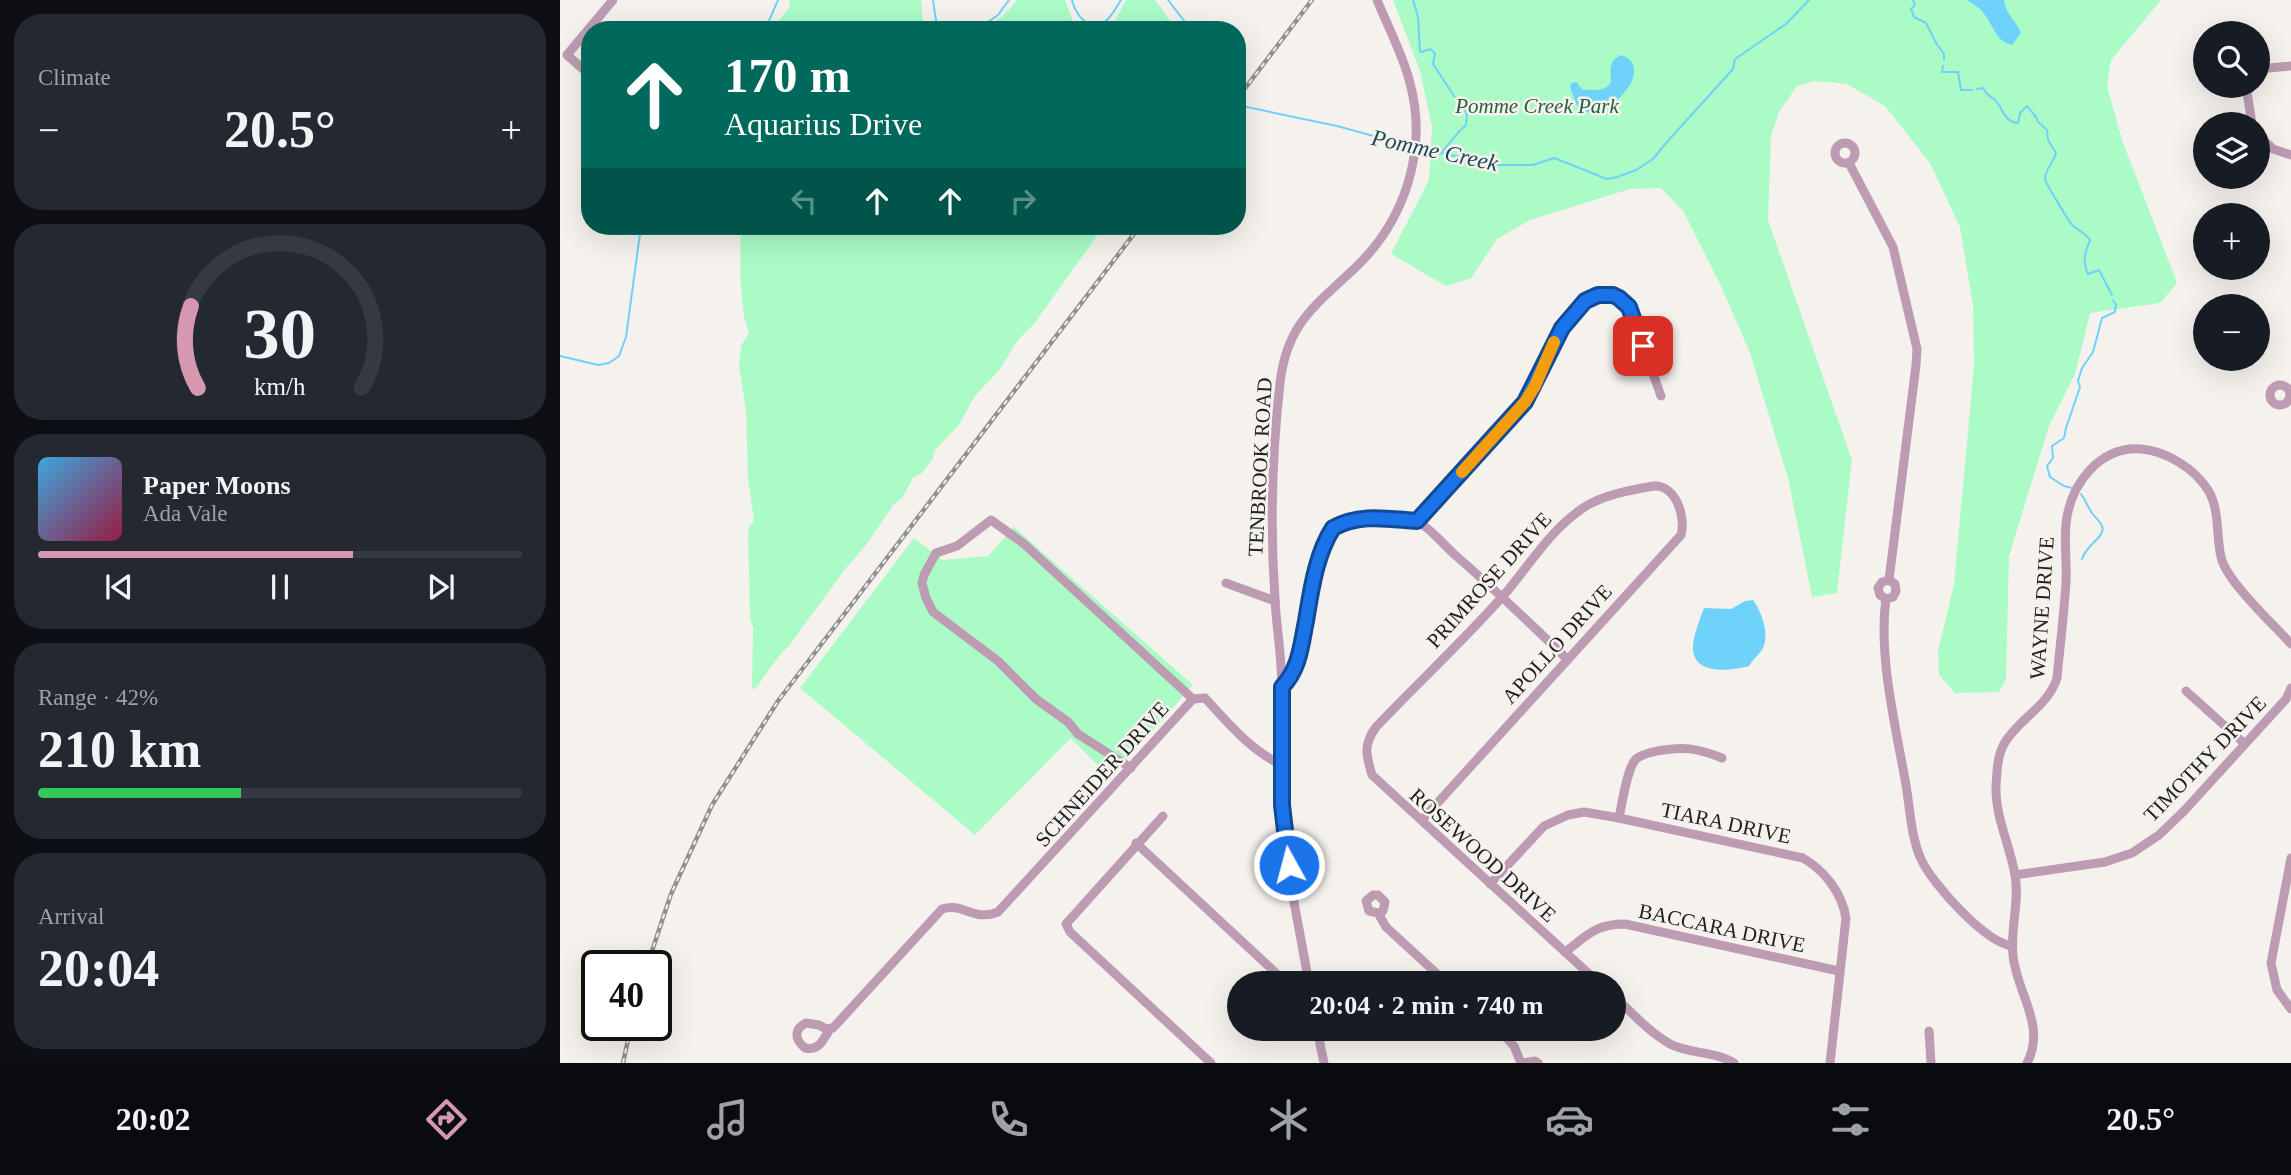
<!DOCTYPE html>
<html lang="en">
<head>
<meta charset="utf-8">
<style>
	:root { --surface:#171b24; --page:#242831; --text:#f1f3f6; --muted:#9ea1a6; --line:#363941; --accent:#d698b1 }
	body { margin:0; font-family:Georgia,serif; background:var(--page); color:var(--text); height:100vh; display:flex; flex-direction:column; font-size:26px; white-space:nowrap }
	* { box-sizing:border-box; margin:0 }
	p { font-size:23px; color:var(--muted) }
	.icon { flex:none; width:38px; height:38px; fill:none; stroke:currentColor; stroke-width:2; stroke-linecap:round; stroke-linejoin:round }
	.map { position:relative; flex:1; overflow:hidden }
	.panel { display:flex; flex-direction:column; gap:14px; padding:14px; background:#0d0f14; width:560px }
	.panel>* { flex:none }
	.banner { position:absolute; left:21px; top:21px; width:665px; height:214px; border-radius:28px; box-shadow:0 7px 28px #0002; background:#00695c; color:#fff; overflow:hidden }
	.fabs { position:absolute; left:1633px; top:21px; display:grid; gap:14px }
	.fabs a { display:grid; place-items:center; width:77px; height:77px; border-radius:50%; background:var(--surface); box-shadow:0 7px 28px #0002; font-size:35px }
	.speed { position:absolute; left:21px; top:950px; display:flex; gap:14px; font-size:35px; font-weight:700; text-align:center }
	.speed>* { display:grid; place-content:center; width:91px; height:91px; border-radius:50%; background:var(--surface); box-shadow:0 7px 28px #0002; line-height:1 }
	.speed .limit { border:4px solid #111; border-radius:10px; background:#fff; color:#111 }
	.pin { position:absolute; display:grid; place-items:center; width:60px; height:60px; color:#fff; margin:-30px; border-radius:14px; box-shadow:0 4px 10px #0006 }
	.me { position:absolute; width:77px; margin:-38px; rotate:353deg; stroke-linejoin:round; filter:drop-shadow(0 0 5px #0008) }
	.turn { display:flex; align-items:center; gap:24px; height:147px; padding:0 28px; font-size:32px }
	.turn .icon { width:91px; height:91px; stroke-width:2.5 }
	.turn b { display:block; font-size:49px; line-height:60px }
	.lanes { display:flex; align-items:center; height:66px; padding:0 28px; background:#0003; justify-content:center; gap:35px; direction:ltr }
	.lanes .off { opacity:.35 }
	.big { font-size:52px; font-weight:700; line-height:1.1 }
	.panel .card { flex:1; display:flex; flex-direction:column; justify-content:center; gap:10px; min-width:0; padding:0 24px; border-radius:28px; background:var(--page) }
	.panel .dial { align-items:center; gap:0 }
	.dial svg { height:182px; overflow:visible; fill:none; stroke:var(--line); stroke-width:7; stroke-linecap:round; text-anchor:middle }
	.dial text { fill:var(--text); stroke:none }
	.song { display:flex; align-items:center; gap:21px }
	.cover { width:84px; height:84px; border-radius:10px; background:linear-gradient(135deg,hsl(200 70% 55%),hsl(340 70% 35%)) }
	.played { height:7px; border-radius:4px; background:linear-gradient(90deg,var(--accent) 65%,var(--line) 65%) }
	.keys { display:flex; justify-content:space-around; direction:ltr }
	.heat { display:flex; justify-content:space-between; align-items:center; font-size:38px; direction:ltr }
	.charge { height:10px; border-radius:5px; background:linear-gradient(90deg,#34c759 42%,var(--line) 0) }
	.trip { position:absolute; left:667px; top:971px; width:399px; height:70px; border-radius:35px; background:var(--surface); box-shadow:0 7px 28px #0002; font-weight:700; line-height:70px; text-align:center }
	.tabs { display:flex; height:112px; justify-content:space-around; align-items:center; background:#090b0e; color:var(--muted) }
	.tabs .icon { width:49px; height:49px }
	.tabs .current { color:var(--accent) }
	.tabs b { font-size:32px; color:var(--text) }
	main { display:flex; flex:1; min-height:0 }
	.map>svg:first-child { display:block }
	.green { fill:#abfbc6 }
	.water { fill:#6ed2fa }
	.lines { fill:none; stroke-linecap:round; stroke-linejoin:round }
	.stream { stroke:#6ed2fa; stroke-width:2 }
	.minor { stroke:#bd9cb3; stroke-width:9 }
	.rail-casing { stroke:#92908d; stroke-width:4.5 }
	.rail { stroke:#f5f2ed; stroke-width:2; stroke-dasharray:5; stroke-linecap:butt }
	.route-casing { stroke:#114b97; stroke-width:18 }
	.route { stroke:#1a73e8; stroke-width:12 }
	.slow { stroke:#f59e0b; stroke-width:12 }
	.labels { text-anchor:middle; stroke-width:5; stroke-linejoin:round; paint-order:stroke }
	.park-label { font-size:21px; font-style:italic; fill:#245e3c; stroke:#f5f2ed }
	.street-label { font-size:21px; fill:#22211f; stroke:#f5f2ed }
	.water-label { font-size:23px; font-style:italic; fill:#1b4758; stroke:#f5f2ed }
</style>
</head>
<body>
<main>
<section class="panel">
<div class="card"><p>Climate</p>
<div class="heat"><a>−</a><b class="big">20.5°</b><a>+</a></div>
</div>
<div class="card dial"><svg viewBox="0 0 100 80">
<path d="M14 69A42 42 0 1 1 86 69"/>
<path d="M14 69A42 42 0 0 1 11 33" stroke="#d698b1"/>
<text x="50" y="56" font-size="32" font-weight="700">30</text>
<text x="50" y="72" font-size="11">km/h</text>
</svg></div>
<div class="card">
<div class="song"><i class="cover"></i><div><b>Paper Moons</b><p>Ada Vale</p></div></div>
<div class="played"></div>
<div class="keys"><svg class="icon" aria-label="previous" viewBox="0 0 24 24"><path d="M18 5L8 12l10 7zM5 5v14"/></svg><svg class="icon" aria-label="pause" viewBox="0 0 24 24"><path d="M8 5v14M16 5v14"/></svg><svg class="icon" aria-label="next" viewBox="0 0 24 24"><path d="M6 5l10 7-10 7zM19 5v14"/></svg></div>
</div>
<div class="card"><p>Range · 42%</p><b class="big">210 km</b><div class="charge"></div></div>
<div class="card"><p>Arrival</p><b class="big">20:04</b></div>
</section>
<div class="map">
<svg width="1731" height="1063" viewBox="0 0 1731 1063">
	<rect width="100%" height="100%" fill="#f5f2ed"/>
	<g class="green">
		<polygon points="229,0 361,0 363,22 368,30 214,30 214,26 230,7"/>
		<polygon points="457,0 505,0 513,22 522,30 426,30 448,11"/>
		<polygon points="566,0 595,0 617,30 546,30 555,21"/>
		<polygon points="833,0 1601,0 1551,60 1547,86 1562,140 1617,283 1600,303 1530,313 1515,374 1489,426 1449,556 1446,679 1439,692 1395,693 1379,675 1378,651 1394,584 1414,366 1413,305 1400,227 1370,163 1325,106 1287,84 1255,81 1237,86 1219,112 1211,135 1208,220 1292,460 1277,593 1252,597 1228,478 1190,353 1161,286 1123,211 1101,188 1070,189 970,220 937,239 911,278 886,286 831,254 869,180 872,127 860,71"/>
		<path d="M 181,226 L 544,226 L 474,324 L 458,340 L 440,369 L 415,396 L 398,426 L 374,451 L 373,458 L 362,473 L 353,478 L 342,498 L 334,504 L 306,545 L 286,568 L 228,647 C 216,657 206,676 194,690 L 192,687 L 193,628 L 190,618 L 188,529 L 194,520 L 188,479 L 186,410 L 179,366 L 181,346 L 189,333 L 184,317 L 180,276 Z"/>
		<polygon points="454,527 633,685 550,778 511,738 415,835 240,688 354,538 383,560 428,556"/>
	</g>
	<g class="water">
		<path d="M 1407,0 L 1444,0 C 1446,15 1455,19 1461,33 L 1452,45 C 1437,42 1433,26 1425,15 C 1421,8 1413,4 1407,0 Z"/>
		<path d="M 1061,55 C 1105,70 1026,143 1014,98 C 1012,91 1009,90 1011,83 L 1016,82 L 1023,90 C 1034,89 1045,93 1051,82 C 1051,70 1048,61 1061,55 Z"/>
		<path d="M 1193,600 C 1201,611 1210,634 1203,648 C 1200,654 1193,659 1189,666 C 1170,671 1131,676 1133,645 C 1134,633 1140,619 1144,608 L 1171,609 L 1185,601 Z"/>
	</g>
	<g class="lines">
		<g class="stream">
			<polyline points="373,0 377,27 379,30"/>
			<path d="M 512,0 C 516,16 531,35 548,19 C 553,14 557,6 561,0"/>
			<polyline points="608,0 625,22 628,30"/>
			<path d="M 853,0 L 858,17 L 860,51 L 862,52 L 870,49 L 875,53 L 873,64 L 894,96 L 901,101 L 907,115 L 906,125 C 895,134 890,144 880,154"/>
			<polyline points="1353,0 1355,5 1351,9 1354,17 1366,23 1376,43 1384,54 1384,60"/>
			<polyline points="205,30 218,0"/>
			<polyline points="416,30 438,15 449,0"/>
			<polyline points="1383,66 1382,72 1398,72 1401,90 1412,90"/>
			<path d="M 1417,89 L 1423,88 C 1426,95 1429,95 1435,100 C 1443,108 1444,122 1458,123 L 1460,113 L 1467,106 L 1476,117 L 1478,122 L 1487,130 L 1488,140 L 1496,153 C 1494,162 1485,169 1485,179 C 1485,182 1509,222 1513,226 C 1519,231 1525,233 1530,240 C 1525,252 1522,262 1528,274 L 1539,270 L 1552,295"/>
			<polyline points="677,105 777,126 850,146"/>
			<polyline points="859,148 936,165 973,165 994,158 1047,179 1057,177 1076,170 1093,159 1106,143 1173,69 1175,59 1226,24 1249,0"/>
			<polyline points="0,356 38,365 49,363 59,356 66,337 81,226"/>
			<polyline points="1512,488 1504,486 1490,477 1487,466 1493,458 1492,446 1504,438 1506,428 1520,387 1518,381 1522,368 1533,352 1542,318 1555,312 1556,305 1553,300"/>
			<path d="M 1521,494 C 1525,500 1528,507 1532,513 C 1538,521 1548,527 1539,537 C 1532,545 1526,548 1522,559"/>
		</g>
		<g class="minor">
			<polyline points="1645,69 1645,73"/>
			<polyline points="1698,69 1731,66"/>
			<polyline points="30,75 7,55 53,0"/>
			<polyline points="1686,86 1692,124"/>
			<polyline points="1698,135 1713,149 1731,155"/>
			<circle cx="1285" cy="153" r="10"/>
			<polyline points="1289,163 1333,247 1357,349 1356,365 1329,580"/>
			<circle cx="1720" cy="395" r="10"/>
			<path d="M 857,521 L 965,402 C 983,373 1005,293 1046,294 C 1056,295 1063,299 1069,307 L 1101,396"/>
			<polyline points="666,583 715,601"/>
			<path d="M 1326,599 C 1318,656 1336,728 1346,785 C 1350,809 1351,837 1361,859 C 1372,884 1425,942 1452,946"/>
			<polyline points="1326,599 1320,595 1318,588 1322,582 1329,580"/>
			<polyline points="1326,599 1333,597 1336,591 1335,584 1329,580"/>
			<path d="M 722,687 C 748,659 746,607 756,571 C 760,558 765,535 775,527 C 788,516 843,514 858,522 C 869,527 884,545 894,554 C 933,588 970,623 1007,659"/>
			<polyline points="1626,691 1685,744"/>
			<polyline points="571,768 518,734 508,722 476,699 438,661 373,612 366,598 362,583 364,575 376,553 397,546 431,520 463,543 633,699"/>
			<polyline points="603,816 506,924 510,932 651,1063"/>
			<path d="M 1059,818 C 1062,804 1067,768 1076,759 C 1082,754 1090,753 1097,751 C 1123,746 1137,748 1162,758"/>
			<path d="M 862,820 L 1121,535 C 1126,517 1116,485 1094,486 C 1071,490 1042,495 1023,508 C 990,530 969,566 943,596 C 903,641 858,683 816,727 C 803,745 806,755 812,775 L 1040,984"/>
			<polyline points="576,843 718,975 739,984"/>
			<polyline points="1731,858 1711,963 1717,990 1731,1009"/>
			<polyline points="1455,875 1545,862 1572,853 1599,835 1624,811 1726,699 1731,688"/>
			<path d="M 930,884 L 984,826 L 1008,815 L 1024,812 L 1059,818 L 1243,858 C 1265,871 1282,893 1286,918 L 1270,1063"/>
			<polyline points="818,913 823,911 825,902 818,895 813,895 806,901 809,911 818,913 826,927 888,984"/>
			<path d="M 1005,952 C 1028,935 1035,924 1065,924 L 1279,971"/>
			<path d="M 749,984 C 740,930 727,876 723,821 C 720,770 725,719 721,668 C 720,645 716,622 715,599 C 710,528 712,454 720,383 C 727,323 755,306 796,267 C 845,220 868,150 850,83 C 843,55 828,27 817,0"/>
			<path d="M 1054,996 C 1071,1012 1089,1032 1110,1044 C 1129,1054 1155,1051 1174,1063"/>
			<path d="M 270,1029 C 263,1040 259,1051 245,1048 C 234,1039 234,1029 246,1023 L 259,1025 L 266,1029 L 273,1028 L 382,909 C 404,902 412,922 438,912 L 633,699 L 645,698 C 668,723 691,751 722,765"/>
			<polyline points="757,1029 764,1063"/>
			<polyline points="938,1029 954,1046 961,1063"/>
			<polyline points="1369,1031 1371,1063"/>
			<polyline points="963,1063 975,1061 978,1063"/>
			<path d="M 1467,1063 C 1487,1025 1456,992 1453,955 C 1450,928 1460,901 1455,875 C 1450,845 1435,817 1436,786 C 1437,772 1437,757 1444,744 C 1458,719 1488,707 1497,678 C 1500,646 1504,614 1506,582 C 1507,563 1504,543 1506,524 C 1510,485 1539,446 1581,449 C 1606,451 1634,468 1648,490 C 1660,509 1656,536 1661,557 C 1666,581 1714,625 1731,644"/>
		</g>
		<g class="rail-casing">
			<g id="rail">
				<polyline points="677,99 752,0"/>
				<polyline points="87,966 111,894 152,805 218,701 580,226"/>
				<polyline points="63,1063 71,1026"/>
			</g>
		</g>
		<use href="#rail" class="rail"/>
	</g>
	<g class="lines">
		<g class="route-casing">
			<path id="route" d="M 729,865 L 722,805 L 722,687 C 740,668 741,645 746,621 C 751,591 756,554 773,528 C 800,513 828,519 857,521 L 965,402 L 1002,328 L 1025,301 L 1038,295 L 1053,295 L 1059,298 L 1069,307 L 1083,346"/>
		</g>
		<use href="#route" class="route"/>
		<polyline class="slow" points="902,472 965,402 975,386 994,342"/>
	</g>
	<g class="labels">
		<g class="park-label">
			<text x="977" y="113">Pomme Creek Park</text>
		</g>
		<g class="street-label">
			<text transform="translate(700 467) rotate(-87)" y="7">TENBROOK ROAD</text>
			<text transform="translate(929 580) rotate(-48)" y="7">PRIMROSE DRIVE</text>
			<text transform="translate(1482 608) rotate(-86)" y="7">WAYNE DRIVE</text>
			<text transform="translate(997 644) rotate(-48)" y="7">APOLLO DRIVE</text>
			<text transform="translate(1645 759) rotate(-46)" y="7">TIMOTHY DRIVE</text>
			<text transform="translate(542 774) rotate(-48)" y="7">SCHNEIDER DRIVE</text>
			<text transform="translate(1166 823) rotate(12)" y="7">TIARA DRIVE</text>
			<text transform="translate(923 855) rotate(42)" y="7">ROSEWOOD DRIVE</text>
			<text transform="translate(1162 928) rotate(12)" y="7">BACCARA DRIVE</text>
		</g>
		<g class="water-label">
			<text transform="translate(875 150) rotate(12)" y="8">Pomme Creek</text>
		</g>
	</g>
</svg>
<div class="fabs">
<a><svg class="icon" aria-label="search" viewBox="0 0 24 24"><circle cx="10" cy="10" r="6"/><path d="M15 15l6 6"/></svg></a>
<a><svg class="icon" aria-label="layers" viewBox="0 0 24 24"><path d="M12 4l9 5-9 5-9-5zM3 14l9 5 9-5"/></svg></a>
<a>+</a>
<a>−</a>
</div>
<div class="speed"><div class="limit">40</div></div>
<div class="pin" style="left:1083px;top:346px;background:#d93025"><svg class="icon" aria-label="arrive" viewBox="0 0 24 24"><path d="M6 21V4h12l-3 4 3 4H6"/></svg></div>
<svg class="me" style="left:729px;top:865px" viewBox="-20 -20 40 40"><circle r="17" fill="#1a73e8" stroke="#fff" stroke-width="3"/><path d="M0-11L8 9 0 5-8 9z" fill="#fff"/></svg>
<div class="trip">20:04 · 2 min · 740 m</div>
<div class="banner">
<div class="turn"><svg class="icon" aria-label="ahead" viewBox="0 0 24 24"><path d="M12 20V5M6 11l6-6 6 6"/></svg><div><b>170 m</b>Aquarius Drive</div></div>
<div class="lanes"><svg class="icon off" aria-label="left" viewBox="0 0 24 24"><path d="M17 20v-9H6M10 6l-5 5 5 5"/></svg><svg class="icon" aria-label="ahead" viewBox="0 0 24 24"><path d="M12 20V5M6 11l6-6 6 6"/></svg><svg class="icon" aria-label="ahead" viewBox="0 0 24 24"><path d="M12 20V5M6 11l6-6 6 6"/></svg><svg class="icon off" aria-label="right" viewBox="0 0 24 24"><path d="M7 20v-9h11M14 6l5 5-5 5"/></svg></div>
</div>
</div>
</main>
<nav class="tabs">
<b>20:02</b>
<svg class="icon current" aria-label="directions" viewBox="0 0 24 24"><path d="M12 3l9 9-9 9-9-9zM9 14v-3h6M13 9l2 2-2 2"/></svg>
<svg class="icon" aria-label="music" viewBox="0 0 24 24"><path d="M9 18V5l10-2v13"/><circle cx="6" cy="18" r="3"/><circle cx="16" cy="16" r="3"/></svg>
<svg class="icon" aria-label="phone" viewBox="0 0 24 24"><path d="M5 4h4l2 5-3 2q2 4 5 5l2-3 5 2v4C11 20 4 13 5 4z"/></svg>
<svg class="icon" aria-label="climate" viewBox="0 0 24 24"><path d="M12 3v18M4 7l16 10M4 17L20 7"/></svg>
<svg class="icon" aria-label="car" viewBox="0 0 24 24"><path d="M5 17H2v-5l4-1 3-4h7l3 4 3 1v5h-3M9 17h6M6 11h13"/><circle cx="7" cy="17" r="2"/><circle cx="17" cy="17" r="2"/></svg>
<svg class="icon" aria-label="filters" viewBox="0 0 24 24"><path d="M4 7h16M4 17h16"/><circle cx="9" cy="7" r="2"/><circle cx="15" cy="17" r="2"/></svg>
<b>20.5°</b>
</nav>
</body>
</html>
